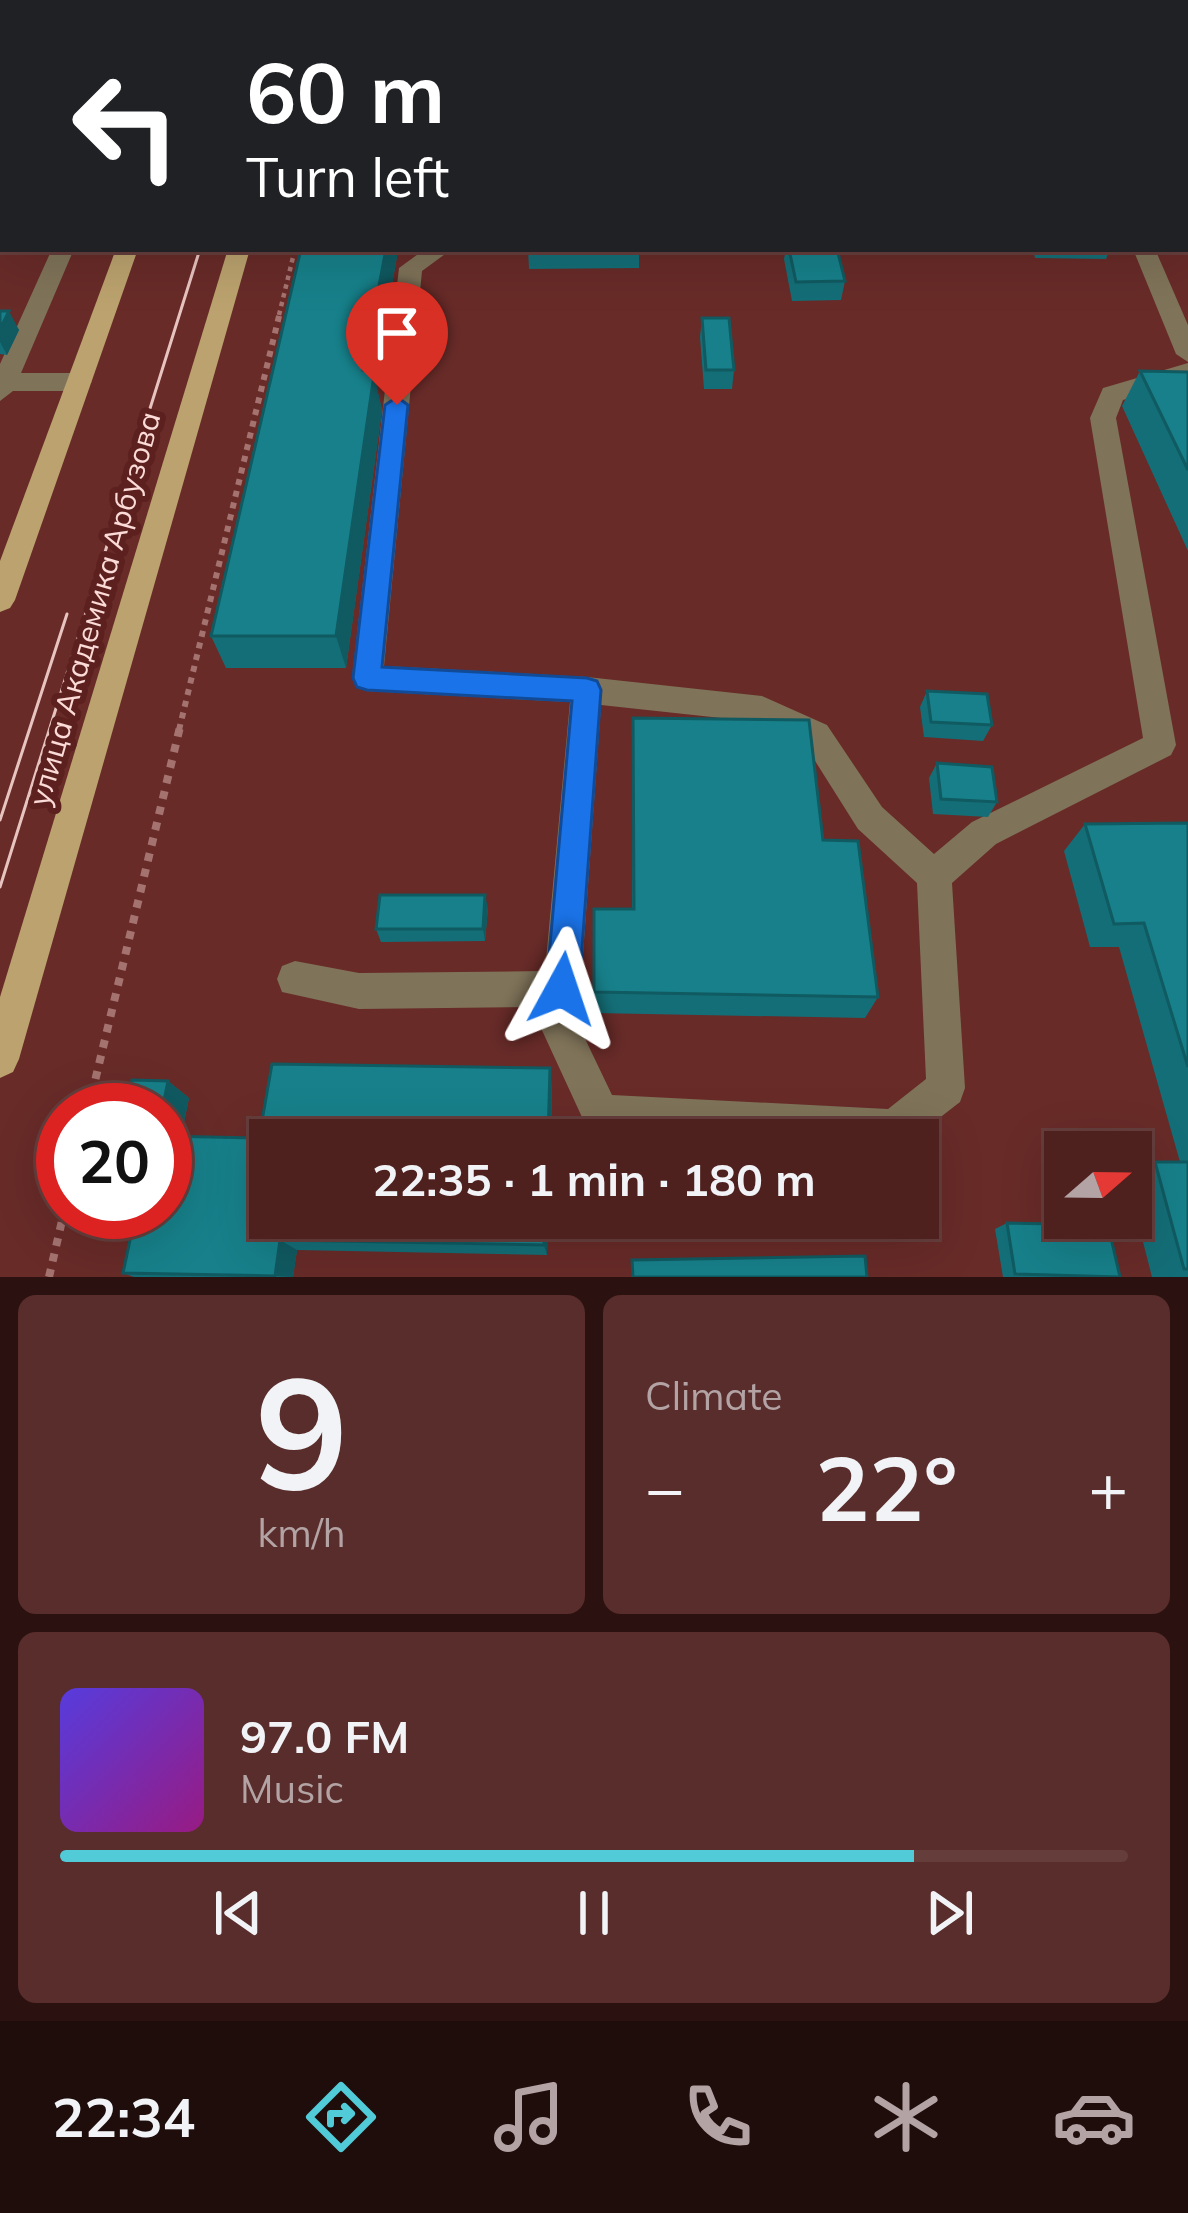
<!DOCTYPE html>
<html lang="en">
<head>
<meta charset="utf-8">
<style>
	:root { --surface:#4e201e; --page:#582d2b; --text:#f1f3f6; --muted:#b3a3a4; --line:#653e3c; --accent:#52cbd8 }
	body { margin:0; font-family:Mulish,sans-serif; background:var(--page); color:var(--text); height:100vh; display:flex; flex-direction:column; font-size:45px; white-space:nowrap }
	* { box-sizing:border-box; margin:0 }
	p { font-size:39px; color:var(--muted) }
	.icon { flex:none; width:66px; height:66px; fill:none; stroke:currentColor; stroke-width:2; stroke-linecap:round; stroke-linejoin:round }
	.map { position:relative; height:1277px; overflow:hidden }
	.panel { display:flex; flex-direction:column; gap:18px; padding:18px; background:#2b1210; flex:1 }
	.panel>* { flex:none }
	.banner { position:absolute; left:0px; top:0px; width:1188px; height:252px; box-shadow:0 12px 48px #0002,0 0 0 3px var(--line); background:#202124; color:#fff; overflow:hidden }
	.needle { width:78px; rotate:70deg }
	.tools { position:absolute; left:1044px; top:1131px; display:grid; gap:24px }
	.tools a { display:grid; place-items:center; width:108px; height:108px; border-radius:0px; background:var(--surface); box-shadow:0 12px 48px #0002,0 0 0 3px var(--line); font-size:60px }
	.speed { position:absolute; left:36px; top:1083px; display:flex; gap:24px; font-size:60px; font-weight:700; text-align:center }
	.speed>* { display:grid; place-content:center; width:156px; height:156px; border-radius:50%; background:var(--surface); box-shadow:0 12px 48px #0002,0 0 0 3px var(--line); line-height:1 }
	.speed .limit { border:18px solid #d22; background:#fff; color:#111 }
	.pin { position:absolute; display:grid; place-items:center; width:102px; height:102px; color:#fff; margin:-123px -51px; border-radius:50% 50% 50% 0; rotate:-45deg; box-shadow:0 0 12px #0007 }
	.pin .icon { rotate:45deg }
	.me { position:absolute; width:132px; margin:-66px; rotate:5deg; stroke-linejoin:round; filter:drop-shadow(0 0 9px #0008) }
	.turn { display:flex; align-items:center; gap:42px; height:252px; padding:0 48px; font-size:54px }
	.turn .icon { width:156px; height:156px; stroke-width:2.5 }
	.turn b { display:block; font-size:84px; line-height:102px }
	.big { font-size:90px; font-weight:700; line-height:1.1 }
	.panel .card { flex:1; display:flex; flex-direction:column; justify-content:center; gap:18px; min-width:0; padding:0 42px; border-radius:18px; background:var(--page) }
	.panel .dial { align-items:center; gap:0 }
	.dial b { font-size:156px; line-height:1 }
	.song { display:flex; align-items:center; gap:36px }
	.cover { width:144px; height:144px; border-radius:18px; background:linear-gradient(135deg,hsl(250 70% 55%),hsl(310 70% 35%)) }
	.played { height:12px; border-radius:6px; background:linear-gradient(90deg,var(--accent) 80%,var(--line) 80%) }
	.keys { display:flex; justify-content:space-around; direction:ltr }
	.heat { display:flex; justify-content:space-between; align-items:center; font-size:66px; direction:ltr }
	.panel .tiles { flex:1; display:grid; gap:18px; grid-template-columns:1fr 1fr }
	.card:last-child { grid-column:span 2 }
	.trip { position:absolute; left:249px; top:1119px; width:690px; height:120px; border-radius:0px; background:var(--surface); box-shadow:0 12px 48px #0002,0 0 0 3px var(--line); font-weight:700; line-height:120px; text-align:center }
	.tab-bar { display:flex; height:192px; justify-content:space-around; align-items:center; background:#1f0d0c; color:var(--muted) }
	.tab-bar .icon { width:84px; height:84px }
	.tab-bar .current { color:var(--accent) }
	.tab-bar b { font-size:54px; color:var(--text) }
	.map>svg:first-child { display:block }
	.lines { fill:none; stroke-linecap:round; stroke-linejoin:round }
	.path-far2 { stroke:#a47370; stroke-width:4.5; stroke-dasharray:4.5 4.5; stroke-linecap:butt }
	.path-far1 { stroke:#a47370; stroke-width:6; stroke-dasharray:6 6; stroke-linecap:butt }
	.path { stroke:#a47370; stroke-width:8; stroke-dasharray:8 8; stroke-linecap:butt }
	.minor { fill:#7f7359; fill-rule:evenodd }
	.major { fill:#bba26e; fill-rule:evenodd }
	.tram { stroke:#e8c4c1; stroke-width:3 }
	.wall { fill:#146e77 }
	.shaded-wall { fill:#105a61 }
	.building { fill:#17808a; stroke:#105a61; stroke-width:3 }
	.route { fill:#1a73e8; stroke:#114b97; stroke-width:3 }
	.labels { text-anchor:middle; stroke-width:12; stroke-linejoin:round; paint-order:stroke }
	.street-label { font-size:30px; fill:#fbdbd8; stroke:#5c201e }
</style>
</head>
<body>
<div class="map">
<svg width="1188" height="1277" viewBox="0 0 1188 1277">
	<rect width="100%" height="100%" fill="#682b28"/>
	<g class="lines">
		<polyline class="path-far2" points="279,315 295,249"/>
		<polyline class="path-far1" points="179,730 280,312"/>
		<g class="path">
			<polyline points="88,1110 180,727"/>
			<polyline points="49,1277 64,1212"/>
		</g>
		<g class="minor">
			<rect x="0" y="90" width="3" height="12"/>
			<rect x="0" y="128" width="3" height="12"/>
			<polygon points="3,192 3,209 1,210 0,193"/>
			<polygon points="52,249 74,249 21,373 79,373 92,382 79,391 13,391 0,401 0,364"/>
			<path d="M 425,249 L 452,249 L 422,271 L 384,666 L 587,677 L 762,696 L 827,725 L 882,807 L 934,854 L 972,822 L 1143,738 L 1090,418 L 1103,388 L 1188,363 L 1188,381 L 1123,400 L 1116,418 L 1176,745 L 1171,755 L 996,844 L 952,883 L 965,1088 L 960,1102 L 911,1140 L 728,1140 L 601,1133 L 587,1128 L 546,1039 L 540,1026 L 542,1007 L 359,1009 L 282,992 L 277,979 L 282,966 L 295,961 L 359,973 L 545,971 L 570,702 L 367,691 L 356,687 L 352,678 L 399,268 ZM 601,705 L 758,722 L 805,745 L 858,829 L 917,883 L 926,1079 L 888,1109 L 612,1095 L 578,1024 Z"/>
			<polygon points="1133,249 1155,249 1188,325 1188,362 1176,354"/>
		</g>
		<g class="major">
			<polygon points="116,249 138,249 15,600 10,608 0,612 0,561"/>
			<polygon points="228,249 250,249 19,1059 13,1072 0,1078 0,997"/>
		</g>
		<g class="tram">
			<polyline points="0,820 67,614"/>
			<polyline points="0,887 200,249"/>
		</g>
	</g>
	<g class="wall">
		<polygon points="599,0 780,0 779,3 599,3"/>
		<polygon points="1090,0 1188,0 1188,227 1185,221 1185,3 1089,3"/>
		<polygon points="301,249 397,249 398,251 375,380 382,410 346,668 226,668 211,636"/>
		<polygon points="528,249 639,249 639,268 529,269"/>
		<polygon points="786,249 837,249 845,281 841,300 792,301 784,259"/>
		<polygon points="1033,249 1110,249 1106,259 1035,258"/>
		<polygon points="0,311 19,330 7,355 0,354"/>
		<polygon points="702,318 734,370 732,389 704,389 700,337"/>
		<polygon points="1140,371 1188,372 1188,551 1122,406"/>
		<polygon points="927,691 992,725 983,741 924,737 920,707"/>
		<polygon points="633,718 823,840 878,997 865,1018 594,1013 594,909 632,909"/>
		<polygon points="937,763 997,802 988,817 933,814 929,778"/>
		<polygon points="1188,823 1188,1277 1152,1277 1131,1195 1131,1174 1155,1162 1180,1162 1119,947 1090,947 1064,851 1085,824"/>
		<polygon points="488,908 485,941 381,942 376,929"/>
		<polygon points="168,1081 189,1098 181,1137 259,1138 552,1086 551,1140 270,1140 548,1218 547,1255 297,1250 293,1277 134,1277 123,1273 136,1213 127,1212 165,1212"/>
		<polygon points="1007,1223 1120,1277 1003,1277 995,1229"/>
	</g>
	<g class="shaded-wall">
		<polygon points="0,0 15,0 16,3 3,3 3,41 0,42"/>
		<polygon points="386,249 397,249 398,251 375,380 382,410 346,668 336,636 363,370"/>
		<polygon points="9,311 19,330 7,355 0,342 0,329"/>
		<polygon points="485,895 488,908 485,941 483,929"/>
		<polygon points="550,1068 552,1086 551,1140 548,1140"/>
		<polygon points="168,1081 189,1098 178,1151 165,1143 165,1110 162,1110"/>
		<polygon points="545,1218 548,1218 547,1255 544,1245"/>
		<polygon points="280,1240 297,1250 293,1277 275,1276"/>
	</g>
	<g class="building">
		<polygon points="39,0 96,0 94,3 37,3"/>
		<polygon points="101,0 132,0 131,3 99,3"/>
		<polygon points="415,0 491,0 490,3 414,3"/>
		<polygon points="892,0 966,0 967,3 892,3"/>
		<polygon points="1111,0 1188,0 1188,156 1185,150 1185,3 1112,3"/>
		<polygon points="301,249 386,249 363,370 374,375 336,636 211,636"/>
		<polygon points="789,249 837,249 845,281 796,282"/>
		<polygon points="0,311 9,311 0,329"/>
		<polygon points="702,318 729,318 734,370 706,370"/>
		<polygon points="1140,371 1188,372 1188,470"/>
		<polygon points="927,691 987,694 992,725 931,722"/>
		<polygon points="633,718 809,720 823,840 858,841 878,997 594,992 594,909 634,909"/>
		<polygon points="937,763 992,767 997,802 941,799"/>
		<polygon points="1188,823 1188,1067 1144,923 1114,924 1085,824"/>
		<polygon points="380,895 485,895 483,929 376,929"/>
		<polygon points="272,1064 550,1068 548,1140 270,1140 270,1218 545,1218 544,1245 280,1240 275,1276 123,1273 136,1212 165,1212 165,1136 259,1138"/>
		<polygon points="132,1080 168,1081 162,1110 125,1110"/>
		<polygon points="1155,1162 1188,1162 1188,1269 1184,1269"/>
		<polygon points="1007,1223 1108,1225 1120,1277 1015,1274"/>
		<polygon points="865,1256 867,1277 633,1277 632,1260"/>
	</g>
	<polygon class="route" points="397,397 408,405 382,667 587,678 597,681 601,690 579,989 574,1001 562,1006 550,1001 546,989 572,701 367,690 357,687 353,678 385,405"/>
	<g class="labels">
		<g class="street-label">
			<text transform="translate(95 609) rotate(-74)" y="10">улица Академика Арбузова</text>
		</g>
	</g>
</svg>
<div class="tools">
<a><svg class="needle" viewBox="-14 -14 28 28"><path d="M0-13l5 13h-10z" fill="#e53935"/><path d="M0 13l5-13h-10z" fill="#b3a3a4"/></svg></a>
</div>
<div class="speed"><div class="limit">20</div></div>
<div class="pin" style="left:397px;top:405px;background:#d93025"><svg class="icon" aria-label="arrive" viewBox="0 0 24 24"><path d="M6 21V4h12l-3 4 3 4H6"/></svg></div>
<svg class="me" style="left:562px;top:989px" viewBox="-20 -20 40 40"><path d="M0-17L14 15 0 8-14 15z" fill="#1a73e8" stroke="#fff" stroke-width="4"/></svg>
<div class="trip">22:35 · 1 min · 180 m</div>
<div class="banner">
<div class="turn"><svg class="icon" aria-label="left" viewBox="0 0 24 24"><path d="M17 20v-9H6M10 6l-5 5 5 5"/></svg><div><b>60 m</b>Turn left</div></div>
</div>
</div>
<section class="panel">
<div class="tiles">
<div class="card dial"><b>9</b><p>km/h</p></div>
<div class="card"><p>Climate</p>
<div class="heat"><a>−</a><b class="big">22°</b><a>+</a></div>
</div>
<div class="card">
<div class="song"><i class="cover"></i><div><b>97.0 FM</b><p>Music</p></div></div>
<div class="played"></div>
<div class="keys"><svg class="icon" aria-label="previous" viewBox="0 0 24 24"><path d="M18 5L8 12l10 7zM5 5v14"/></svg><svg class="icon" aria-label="pause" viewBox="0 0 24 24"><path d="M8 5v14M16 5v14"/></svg><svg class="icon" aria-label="next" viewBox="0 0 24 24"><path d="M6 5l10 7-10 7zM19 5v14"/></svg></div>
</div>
</div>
</section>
<nav class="tab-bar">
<b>22:34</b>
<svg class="icon current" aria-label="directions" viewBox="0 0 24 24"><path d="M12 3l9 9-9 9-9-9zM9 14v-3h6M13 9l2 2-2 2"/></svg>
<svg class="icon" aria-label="music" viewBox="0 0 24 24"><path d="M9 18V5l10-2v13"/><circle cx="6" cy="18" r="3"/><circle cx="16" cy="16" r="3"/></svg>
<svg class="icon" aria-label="phone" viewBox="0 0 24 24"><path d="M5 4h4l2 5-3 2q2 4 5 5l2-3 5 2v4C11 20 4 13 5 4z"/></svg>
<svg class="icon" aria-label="climate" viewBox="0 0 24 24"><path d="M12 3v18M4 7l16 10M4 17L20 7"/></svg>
<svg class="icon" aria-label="car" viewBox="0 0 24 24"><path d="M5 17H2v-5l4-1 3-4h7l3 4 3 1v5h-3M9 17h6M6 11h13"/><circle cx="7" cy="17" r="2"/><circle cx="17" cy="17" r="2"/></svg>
</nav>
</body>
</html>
